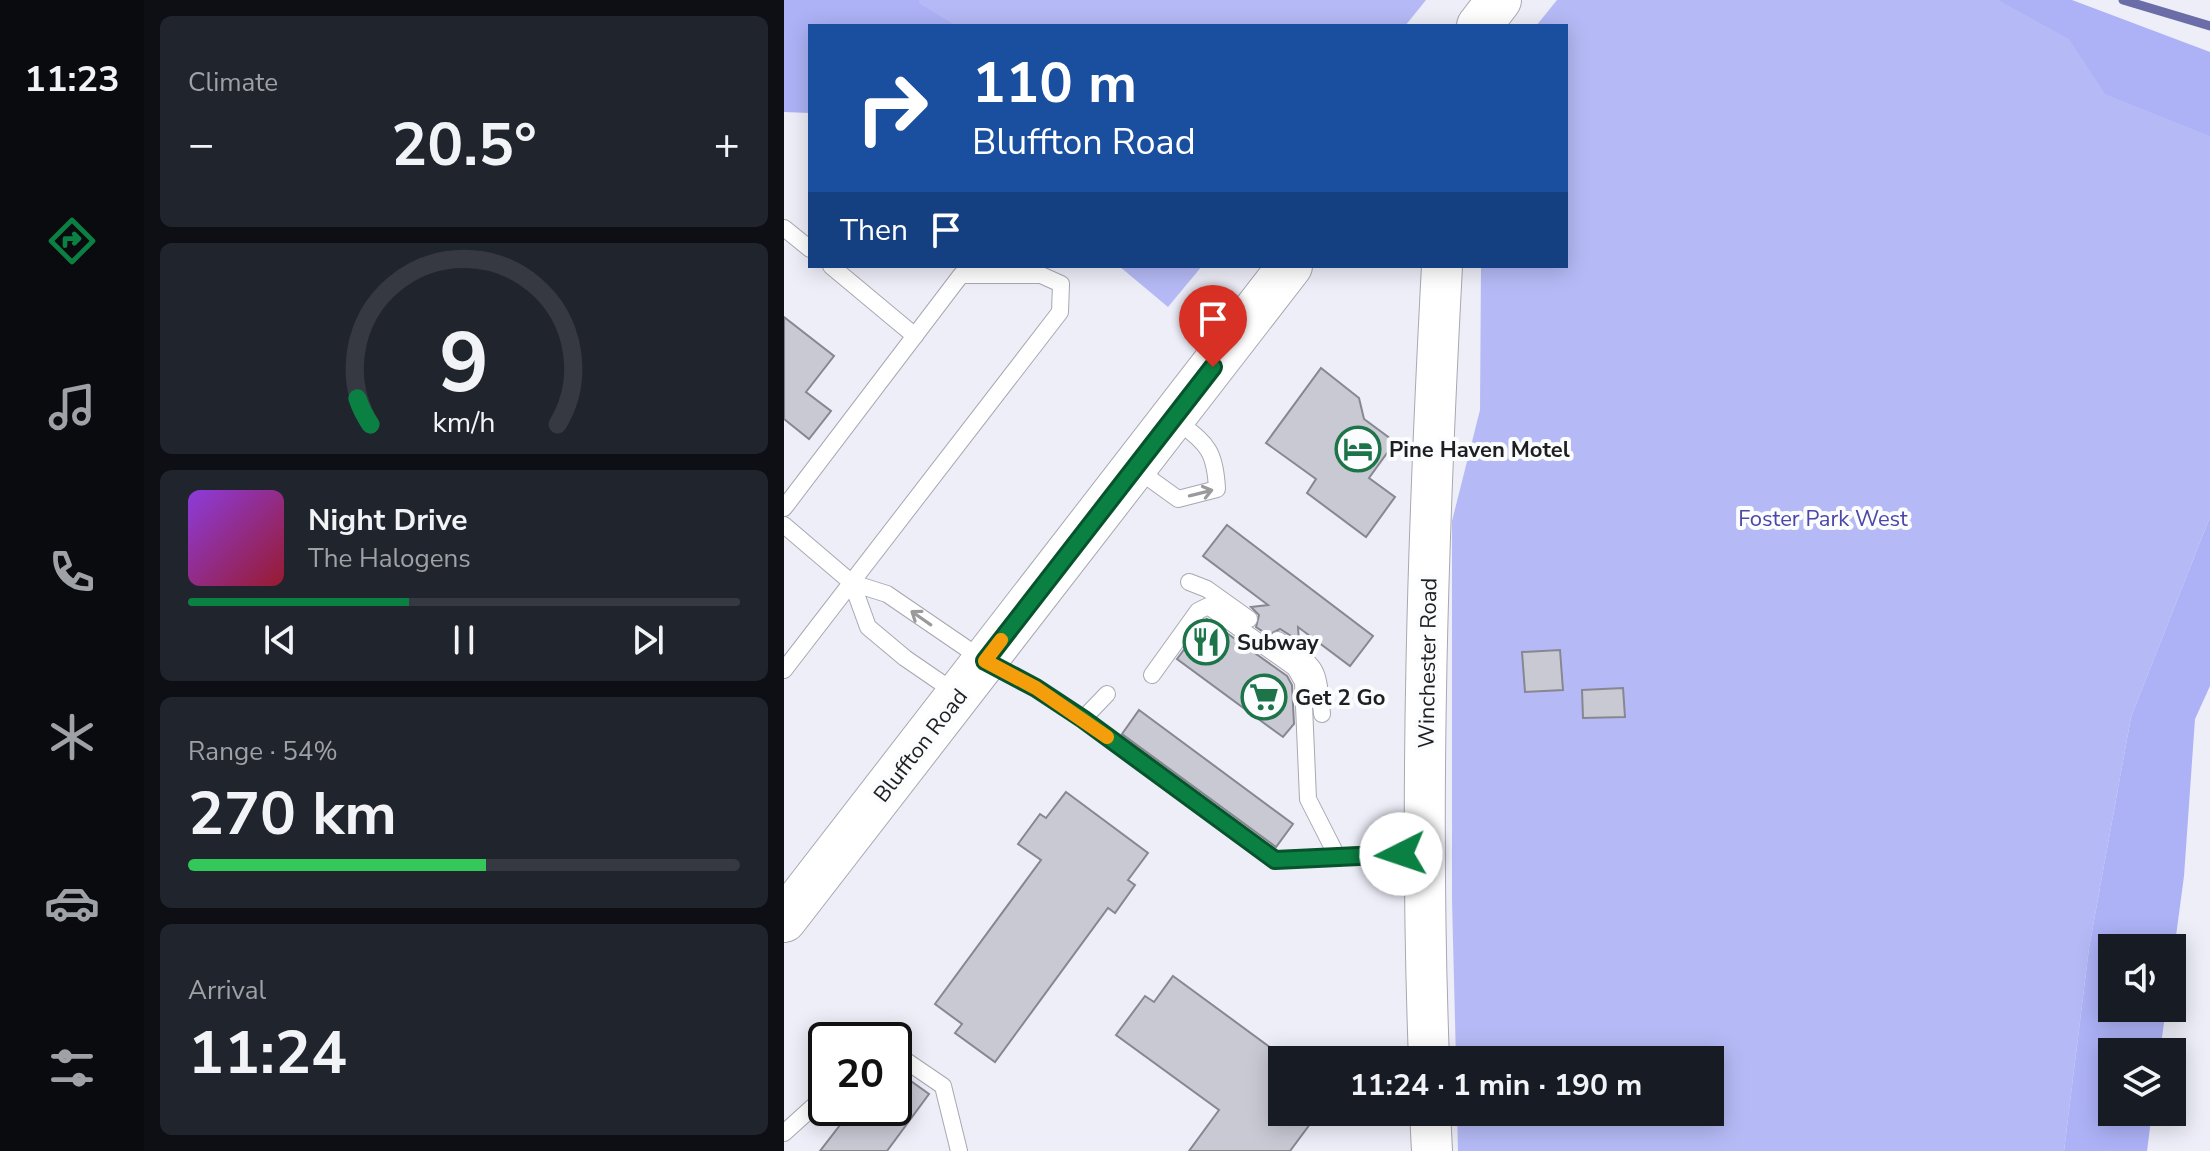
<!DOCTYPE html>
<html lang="en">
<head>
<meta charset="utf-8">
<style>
	:root { --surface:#171b24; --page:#20242c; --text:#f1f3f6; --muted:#9ea1a6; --line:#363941; --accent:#0b8043 }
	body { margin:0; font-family:"Nunito Sans",sans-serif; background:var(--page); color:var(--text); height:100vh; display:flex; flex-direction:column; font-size:30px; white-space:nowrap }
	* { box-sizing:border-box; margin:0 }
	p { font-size:26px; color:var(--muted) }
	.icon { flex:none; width:44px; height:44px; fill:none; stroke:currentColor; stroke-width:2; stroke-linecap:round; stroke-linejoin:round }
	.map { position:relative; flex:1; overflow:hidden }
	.drawer { display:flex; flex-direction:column; gap:16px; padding:16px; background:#0d0f14; width:640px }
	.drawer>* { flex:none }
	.banner { position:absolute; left:24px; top:24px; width:760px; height:244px; border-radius:0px; box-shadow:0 4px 20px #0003; background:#1a4fa0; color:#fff; overflow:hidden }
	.fabs { position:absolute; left:1314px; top:934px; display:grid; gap:16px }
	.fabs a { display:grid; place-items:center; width:88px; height:88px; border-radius:0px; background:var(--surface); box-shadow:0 4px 20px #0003; font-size:40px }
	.speed { position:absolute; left:24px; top:1022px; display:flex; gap:16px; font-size:40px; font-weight:700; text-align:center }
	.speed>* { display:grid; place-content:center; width:104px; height:104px; border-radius:50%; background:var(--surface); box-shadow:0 4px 20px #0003; line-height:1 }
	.speed .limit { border:4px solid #111; border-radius:12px; background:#fff; color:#111 }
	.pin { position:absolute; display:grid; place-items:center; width:68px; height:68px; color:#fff; margin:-82px -34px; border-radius:50% 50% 50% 0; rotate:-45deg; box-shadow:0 0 8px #0007 }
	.pin .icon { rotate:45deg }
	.me { position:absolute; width:88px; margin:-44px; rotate:266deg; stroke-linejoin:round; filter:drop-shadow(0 0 6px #0008) }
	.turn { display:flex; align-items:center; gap:28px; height:168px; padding:0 32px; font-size:36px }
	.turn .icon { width:104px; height:104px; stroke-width:2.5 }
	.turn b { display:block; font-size:56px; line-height:68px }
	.then { display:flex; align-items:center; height:76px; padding:0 32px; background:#0003; gap:16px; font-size:30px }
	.big { font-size:60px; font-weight:700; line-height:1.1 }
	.drawer .widget { flex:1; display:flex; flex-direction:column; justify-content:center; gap:12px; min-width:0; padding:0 28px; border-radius:12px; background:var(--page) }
	.drawer .dial { align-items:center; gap:0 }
	.dial svg { height:208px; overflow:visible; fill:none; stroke:var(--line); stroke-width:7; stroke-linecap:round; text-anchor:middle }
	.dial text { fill:var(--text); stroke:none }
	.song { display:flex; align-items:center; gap:24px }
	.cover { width:96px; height:96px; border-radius:12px; background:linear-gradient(135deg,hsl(270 70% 55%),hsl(350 70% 35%)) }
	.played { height:8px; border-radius:4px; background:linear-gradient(90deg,var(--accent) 40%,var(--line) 40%) }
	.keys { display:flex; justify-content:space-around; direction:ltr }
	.heat { display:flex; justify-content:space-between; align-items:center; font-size:44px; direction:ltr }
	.charge { height:12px; border-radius:6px; background:linear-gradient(90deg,#34c759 54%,var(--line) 0) }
	.trip { position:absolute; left:484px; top:1046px; width:456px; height:80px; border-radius:0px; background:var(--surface); box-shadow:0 4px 20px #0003; font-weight:700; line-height:80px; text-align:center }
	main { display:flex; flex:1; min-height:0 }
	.dock { display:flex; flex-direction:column; width:144px; justify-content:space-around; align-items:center; background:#090b0e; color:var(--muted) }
	.dock .icon { width:56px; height:56px }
	.dock .current { color:var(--accent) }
	.dock b { font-size:36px; color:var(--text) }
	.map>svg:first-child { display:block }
	.green { fill:#b5baf6 }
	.forest { fill:#adb2f7 }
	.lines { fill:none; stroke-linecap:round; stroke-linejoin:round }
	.stream { stroke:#6a6da8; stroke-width:9 }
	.building { fill:#c8c9d3; stroke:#868790; stroke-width:2 }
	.service-casing { stroke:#a7a8b1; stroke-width:18 }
	.tertiary-casing { stroke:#a7a8b1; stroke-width:42 }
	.secondary-casing { stroke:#a7a8b1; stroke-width:46 }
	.service { stroke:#fff; stroke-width:16 }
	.tertiary { stroke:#fff; stroke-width:40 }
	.secondary { stroke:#fff; stroke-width:44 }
	.oneway { stroke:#9a9a9c }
	.route-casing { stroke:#07532c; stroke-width:20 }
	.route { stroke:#0b8043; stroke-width:14 }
	.slow { stroke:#f59e0b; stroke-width:14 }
	.labels { text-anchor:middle; stroke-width:8; stroke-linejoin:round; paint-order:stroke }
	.poi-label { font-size:22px; font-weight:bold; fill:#1e1f22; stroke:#fbfcfe; text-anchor:start }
	.park-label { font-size:22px; fill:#4c46a8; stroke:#fbfcfe }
	.street-label { font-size:22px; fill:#1e1f22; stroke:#fbfcfe }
</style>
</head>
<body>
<main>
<nav class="dock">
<b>11:23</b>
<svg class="icon current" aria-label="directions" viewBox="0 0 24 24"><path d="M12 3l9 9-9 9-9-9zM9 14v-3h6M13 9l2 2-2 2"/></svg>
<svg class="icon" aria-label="music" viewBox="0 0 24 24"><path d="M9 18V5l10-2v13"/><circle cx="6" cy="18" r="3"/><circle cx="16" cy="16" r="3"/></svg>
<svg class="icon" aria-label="phone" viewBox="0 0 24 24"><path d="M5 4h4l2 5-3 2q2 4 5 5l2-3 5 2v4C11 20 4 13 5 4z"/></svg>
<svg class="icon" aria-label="climate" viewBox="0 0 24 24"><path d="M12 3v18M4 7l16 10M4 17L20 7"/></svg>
<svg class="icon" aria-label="car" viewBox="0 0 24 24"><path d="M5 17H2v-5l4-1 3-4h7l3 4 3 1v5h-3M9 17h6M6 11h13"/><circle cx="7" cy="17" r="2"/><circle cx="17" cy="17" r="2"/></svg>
<svg class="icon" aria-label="filters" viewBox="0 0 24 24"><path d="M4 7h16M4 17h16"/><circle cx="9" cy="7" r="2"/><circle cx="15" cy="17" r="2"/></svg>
</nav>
<section class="drawer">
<div class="widget"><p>Climate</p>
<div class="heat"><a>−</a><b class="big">20.5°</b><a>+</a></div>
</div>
<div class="widget dial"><svg viewBox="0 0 100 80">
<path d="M14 69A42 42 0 1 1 86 69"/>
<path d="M14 69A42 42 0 0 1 9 59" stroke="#0b8043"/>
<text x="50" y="56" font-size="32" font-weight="700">9</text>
<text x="50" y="72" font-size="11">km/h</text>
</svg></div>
<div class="widget">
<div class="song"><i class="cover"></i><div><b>Night Drive</b><p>The Halogens</p></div></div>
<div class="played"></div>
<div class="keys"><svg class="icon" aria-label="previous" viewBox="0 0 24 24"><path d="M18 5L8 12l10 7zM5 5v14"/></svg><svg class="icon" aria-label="pause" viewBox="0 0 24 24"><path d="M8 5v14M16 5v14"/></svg><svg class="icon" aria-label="next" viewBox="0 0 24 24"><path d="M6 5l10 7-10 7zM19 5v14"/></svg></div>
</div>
<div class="widget"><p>Range · 54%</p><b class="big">270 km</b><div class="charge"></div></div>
<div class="widget"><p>Arrival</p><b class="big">11:24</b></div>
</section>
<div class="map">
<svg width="1426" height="1151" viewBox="0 0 1426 1151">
	<rect width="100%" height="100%" fill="#edeef8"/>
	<g class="green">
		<polygon points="136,0 642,0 621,26 174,26 134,3"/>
		<polygon points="773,0 1267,0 1426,64 1426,517 1347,717 1305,948 1280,1151 674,1151 673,1112 926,1112 926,1060 672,1060 668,900 668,521 696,410 697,266 782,266 782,26 752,26"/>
		<polygon points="335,266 418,266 384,307"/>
	</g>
	<g class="forest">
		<polygon points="0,0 136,0 135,3 174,26 26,26 26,113 0,112"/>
		<polygon points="1214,0 1288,0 1426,52 1426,136 1321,94 1285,39"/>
		<polygon points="1426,517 1426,686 1411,719 1400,876 1388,966 1388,948 1328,948 1328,1008 1382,1008 1376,1052 1328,1052 1328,1112 1368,1112 1363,1151 1280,1151 1305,948 1347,717"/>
	</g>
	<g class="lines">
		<polyline class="stream" points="1339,0 1426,26"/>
	</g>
	<g class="building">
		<polygon points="0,317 50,356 22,392 47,411 25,439 0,419"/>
		<polygon points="537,368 575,398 580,419 611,442 585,478 611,497 582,537 523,493 532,479 482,443"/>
		<polygon points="443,525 589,636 566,666 514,627 515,641 496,629 484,635 472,627 475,615 467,607 484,605 419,556"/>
		<polygon points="423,619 503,676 508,685 510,724 499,737 393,659"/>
		<polygon points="776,650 779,690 741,692 738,652"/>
		<polygon points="839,688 841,717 799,718 798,690"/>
		<polygon points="355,710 509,824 492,847 338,734"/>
		<polygon points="282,792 364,853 344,880 351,885 331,913 324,908 211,1062 171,1033 178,1024 151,1004 257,860 234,844 256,814 262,818"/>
		<polygon points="389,976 498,1056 498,1112 535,1112 506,1151 405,1151 435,1110 332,1035 361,996 370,1002"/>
		<polygon points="110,1069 145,1094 103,1151 36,1151 63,1116 73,1123 85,1108 110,1108"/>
	</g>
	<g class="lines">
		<g class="service-casing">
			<g id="service">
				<polyline points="0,228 26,249"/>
				<polyline points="47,266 131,336"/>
				<path d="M 351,468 L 394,499 L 433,489 C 431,448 422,444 391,419"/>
				<polyline points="0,508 177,275 257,275 277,284 276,312 0,670"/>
				<polyline points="0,525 68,583"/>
				<polyline points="405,582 423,589 465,619"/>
				<path d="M 494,640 C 535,670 533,663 538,714"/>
				<polyline points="368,675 414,611 424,606 511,668 519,682 524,799 554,858"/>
				<polyline points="172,693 121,658 84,627 68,583 103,594 201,661 252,688 299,719 491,860 640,852"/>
				<polyline points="299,719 323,694"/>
				<polyline points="110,1058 115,1056 159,1086 175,1151"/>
				<polyline points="0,1133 42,1095"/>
			</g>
		</g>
		<g class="tertiary-casing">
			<g id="tertiary">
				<path d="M 645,1060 C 635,795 644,530 658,266"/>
				<polyline points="646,1112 648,1151"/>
			</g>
		</g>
		<g class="secondary-casing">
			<g id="secondary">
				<polyline points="695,26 715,0"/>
				<polyline points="0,920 506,266"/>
			</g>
		</g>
		<use href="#service" class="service"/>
		<use href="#tertiary" class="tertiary"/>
		<use href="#secondary" class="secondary"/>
	</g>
	<defs><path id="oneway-shaft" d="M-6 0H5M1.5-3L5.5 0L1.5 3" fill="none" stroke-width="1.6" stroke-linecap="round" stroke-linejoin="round" transform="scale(2)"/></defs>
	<g class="oneway">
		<use href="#oneway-shaft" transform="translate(417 493) rotate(-14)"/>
		<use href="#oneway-shaft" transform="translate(137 618) rotate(-145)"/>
	</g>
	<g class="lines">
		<g class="route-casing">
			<polyline id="route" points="429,367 201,661 252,688 299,719 491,860 617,854"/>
		</g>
		<use href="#route" class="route"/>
		<polyline class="slow" points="217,640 201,661 252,688 323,737"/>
	</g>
	<defs>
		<g id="hotel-ring" transform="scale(2.3)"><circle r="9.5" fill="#fbfcfe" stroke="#1c7448" stroke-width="1.5"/><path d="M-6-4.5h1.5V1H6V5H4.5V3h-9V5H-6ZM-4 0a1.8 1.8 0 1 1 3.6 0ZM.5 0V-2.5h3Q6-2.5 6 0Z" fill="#1c7448"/></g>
		<g id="restaurant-ring" transform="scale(2.3)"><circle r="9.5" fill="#fbfcfe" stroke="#1c7448" stroke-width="1.5"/><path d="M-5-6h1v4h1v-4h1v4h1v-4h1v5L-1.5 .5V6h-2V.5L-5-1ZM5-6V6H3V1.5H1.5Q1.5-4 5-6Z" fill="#1c7448"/></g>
		<g id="supermarket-ring" transform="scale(2.3)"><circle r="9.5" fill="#fbfcfe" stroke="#1c7448" stroke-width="1.5"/><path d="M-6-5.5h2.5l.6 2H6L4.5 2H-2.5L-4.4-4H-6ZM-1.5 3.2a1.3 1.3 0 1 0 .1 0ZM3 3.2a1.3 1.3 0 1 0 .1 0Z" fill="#1c7448"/></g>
	</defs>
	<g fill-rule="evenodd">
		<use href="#hotel-ring" x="574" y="449"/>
		<use href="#restaurant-ring" x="422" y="642"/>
		<use href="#supermarket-ring" x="480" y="697"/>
	</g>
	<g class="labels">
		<g class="poi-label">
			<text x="605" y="457">Pine Haven Motel</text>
			<text x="453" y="650">Subway</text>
			<text x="511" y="705">Get 2 Go</text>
		</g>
		<g class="park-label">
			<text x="1039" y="526">Foster Park West</text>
		</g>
		<g class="street-label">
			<text transform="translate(643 663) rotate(-89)" y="8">Winchester Road</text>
			<text transform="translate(136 745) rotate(-52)" y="8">Bluffton Road</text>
		</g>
	</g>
</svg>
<div class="fabs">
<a><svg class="icon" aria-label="sound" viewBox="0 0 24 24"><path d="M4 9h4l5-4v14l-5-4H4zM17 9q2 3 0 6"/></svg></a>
<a><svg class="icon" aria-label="layers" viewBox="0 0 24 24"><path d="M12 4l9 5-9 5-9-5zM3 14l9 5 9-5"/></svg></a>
</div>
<div class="speed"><div class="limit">20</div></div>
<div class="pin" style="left:429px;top:367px;background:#d93025"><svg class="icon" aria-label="arrive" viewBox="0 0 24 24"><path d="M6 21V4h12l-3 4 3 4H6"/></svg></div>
<svg class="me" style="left:617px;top:854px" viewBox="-20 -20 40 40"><circle r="19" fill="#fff"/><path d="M0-13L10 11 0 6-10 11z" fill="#0b8043"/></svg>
<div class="trip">11:24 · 1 min · 190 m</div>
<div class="banner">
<div class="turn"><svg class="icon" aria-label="right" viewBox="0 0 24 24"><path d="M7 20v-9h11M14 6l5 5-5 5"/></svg><div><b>110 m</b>Bluffton Road</div></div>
<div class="then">Then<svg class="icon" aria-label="arrive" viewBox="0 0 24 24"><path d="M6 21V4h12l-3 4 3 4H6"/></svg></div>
</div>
</div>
</main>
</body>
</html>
